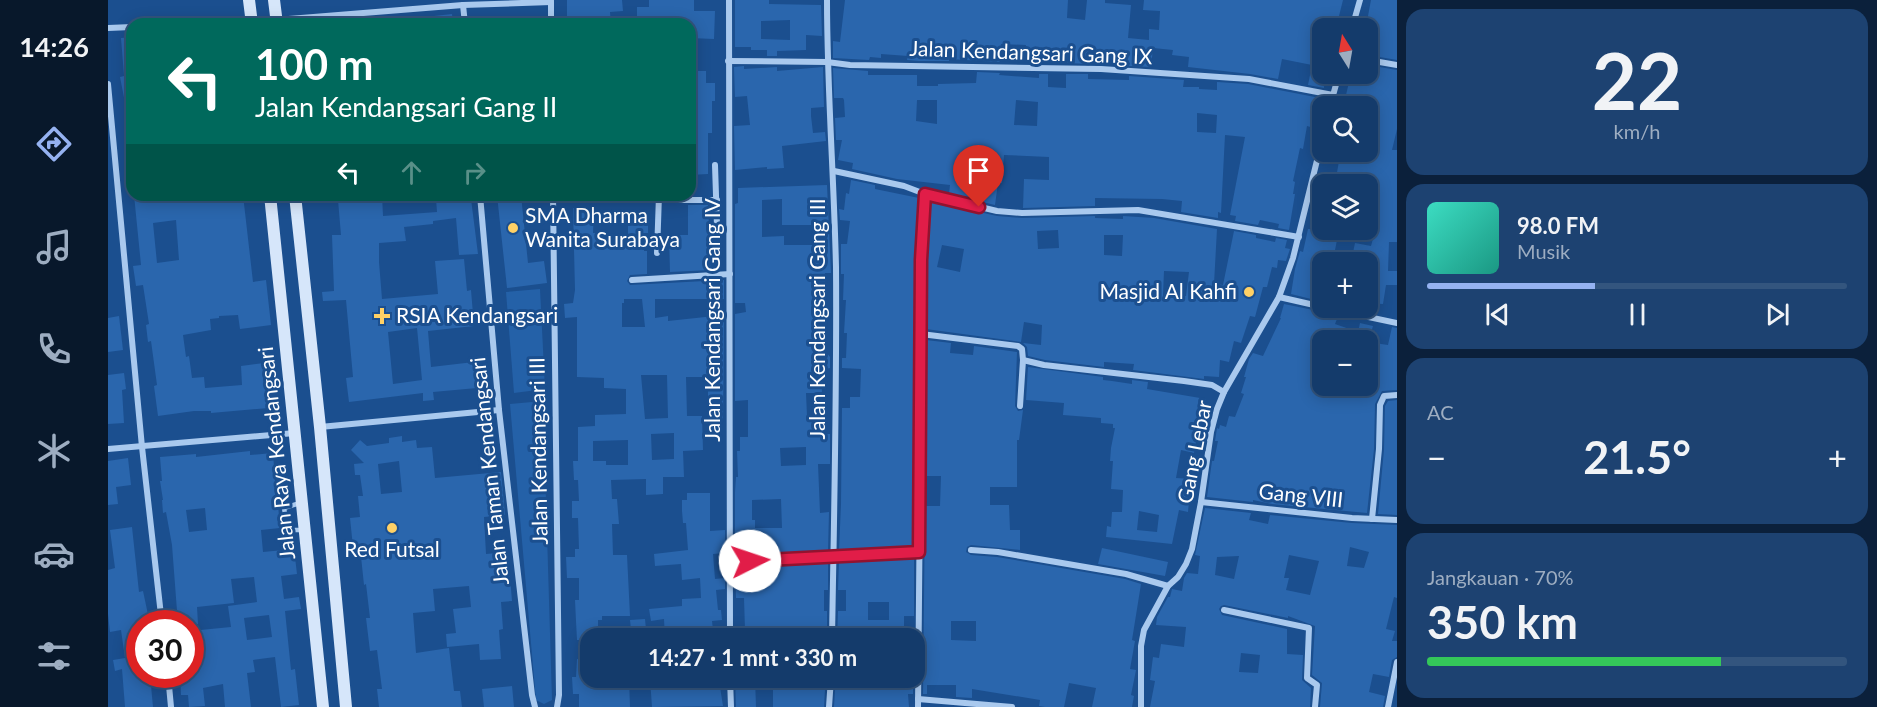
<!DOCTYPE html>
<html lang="id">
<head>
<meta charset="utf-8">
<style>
	:root { --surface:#143b6b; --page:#1d4271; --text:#f1f3f6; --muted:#9dadc1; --line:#33557e; --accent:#95b2f1 }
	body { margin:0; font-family:Lato,sans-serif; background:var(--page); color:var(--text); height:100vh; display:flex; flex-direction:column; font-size:22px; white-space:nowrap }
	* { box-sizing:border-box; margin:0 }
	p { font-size:20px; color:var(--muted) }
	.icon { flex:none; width:33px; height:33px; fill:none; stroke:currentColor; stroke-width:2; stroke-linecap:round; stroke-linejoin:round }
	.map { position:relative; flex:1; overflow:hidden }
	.panel { display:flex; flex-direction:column; gap:9px; padding:9px; background:#0b203b; width:480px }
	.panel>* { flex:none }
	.top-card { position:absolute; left:18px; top:18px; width:570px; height:183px; border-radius:18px; box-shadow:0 3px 15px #0003,0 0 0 2px var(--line); background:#00695c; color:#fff; overflow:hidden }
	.needle { width:39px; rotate:349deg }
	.controls { position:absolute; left:1204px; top:18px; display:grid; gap:12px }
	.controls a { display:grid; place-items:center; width:66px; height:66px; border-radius:12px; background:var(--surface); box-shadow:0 3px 15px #0003,0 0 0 2px var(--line); font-size:30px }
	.speed { position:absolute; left:18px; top:610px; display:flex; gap:12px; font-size:30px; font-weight:700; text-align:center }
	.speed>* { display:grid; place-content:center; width:78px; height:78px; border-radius:50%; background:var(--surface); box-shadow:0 3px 15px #0003,0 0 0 2px var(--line); line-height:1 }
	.speed .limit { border:9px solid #d22; background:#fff; color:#111 }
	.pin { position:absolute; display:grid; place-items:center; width:51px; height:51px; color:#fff; margin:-62px -26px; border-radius:50% 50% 50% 0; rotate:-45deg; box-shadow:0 0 6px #0007 }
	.pin .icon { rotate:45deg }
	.me { position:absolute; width:66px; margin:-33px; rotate:86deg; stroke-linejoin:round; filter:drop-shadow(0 0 4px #0008) }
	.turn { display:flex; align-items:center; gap:21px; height:126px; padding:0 30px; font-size:27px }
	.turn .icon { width:78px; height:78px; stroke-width:2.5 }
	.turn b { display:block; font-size:42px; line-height:51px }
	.lanes { display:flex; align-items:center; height:57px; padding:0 30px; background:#0003; justify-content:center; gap:30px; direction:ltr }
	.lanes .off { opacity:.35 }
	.big { font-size:45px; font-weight:700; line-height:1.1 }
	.panel .card { flex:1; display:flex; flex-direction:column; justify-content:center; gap:9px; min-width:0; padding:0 21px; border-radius:18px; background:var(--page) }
	.panel .dial { align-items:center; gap:0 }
	.dial b { font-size:78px; line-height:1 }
	.song { display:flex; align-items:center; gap:18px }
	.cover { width:72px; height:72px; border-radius:9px; background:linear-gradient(135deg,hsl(170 70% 55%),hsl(170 70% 35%)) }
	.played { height:6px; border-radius:3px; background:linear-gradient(90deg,var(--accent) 40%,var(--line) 40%) }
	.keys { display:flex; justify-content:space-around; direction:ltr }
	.heat { display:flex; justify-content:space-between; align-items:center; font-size:33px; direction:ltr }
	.charge { height:9px; border-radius:4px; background:linear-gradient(90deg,#34c759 70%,var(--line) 0) }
	.trip { position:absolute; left:472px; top:628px; width:345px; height:60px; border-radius:18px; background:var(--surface); box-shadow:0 3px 15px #0003,0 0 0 2px var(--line); font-weight:700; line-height:60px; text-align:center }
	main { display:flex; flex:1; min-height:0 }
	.tabs { display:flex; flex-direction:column; width:108px; justify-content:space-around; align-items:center; background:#08182b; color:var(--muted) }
	.tabs .icon { width:42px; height:42px }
	.tabs .active { color:var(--accent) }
	.tabs b { font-size:27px; color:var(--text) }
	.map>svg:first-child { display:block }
	.green { fill:#2461a8 }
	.building { fill:#2a66ad; fill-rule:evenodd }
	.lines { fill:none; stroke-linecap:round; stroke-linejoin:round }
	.lane { stroke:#a9c9ee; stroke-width:4.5 }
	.street { stroke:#a9c9ee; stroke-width:6 }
	.secondary { stroke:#d6e6fa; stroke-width:12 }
	.route-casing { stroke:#92132f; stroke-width:15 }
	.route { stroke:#e11d48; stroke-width:10 }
	.poi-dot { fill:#ffd166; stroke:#1b4f8f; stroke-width:2 }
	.labels { text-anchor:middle; stroke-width:6; stroke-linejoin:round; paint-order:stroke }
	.street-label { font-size:21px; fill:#fff; stroke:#1b4f8f }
	.poi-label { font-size:21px; fill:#fff; stroke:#1b4f8f; text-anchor:start }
</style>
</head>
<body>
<main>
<nav class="tabs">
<b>14:26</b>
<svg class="icon active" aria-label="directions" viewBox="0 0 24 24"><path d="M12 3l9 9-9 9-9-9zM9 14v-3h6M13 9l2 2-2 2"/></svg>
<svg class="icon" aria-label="music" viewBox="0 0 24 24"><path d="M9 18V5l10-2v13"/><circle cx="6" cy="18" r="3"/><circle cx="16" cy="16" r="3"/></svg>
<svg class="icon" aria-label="phone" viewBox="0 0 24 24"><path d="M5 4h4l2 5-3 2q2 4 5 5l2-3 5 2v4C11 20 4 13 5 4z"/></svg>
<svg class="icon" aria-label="climate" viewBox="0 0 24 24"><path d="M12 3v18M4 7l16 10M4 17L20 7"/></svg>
<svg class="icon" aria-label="car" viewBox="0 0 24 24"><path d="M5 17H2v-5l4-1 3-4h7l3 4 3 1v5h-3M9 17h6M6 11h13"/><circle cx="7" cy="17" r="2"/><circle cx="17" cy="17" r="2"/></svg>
<svg class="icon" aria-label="filters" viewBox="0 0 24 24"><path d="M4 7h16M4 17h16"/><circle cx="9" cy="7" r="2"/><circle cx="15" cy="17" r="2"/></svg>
</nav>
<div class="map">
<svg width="1289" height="707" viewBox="0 0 1289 707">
	<rect width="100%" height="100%" fill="#1b4f8f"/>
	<g class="green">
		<polygon points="432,289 437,389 406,393 398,292"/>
		<polygon points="435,401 444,700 436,704 428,700 402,404"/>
	</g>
	<g class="building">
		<polygon points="459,0 514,0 515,11 502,12 503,24 459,24"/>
		<polygon points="541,0 586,0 586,11 607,11 606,39 582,38 582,24 529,24 529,7 541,7"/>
		<path d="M 627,0 L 661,0 L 661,4 L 713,5 L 714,36 L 698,35 L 698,50 L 669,51 L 669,56 L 659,56 L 659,50 L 643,50 L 643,47 L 627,47 ZM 682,20 L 682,40 L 653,39 L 653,21 Z"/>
		<polygon points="737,0 960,0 959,18 977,20 979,0 997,0 997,3 1023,5 1020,38 1041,40 1041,29 1051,30 1052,11 1035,10 1036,0 1235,0 1228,28 1215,28 1216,88 1200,85 1204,65 1174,59 1170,79 1142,74 1080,67 1081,57 1064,55 1065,50 1045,48 1043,67 1021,66 1022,63 982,58 982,64 959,63 959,59 917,55 918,45 893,44 892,62 841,59 841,61 811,61 799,60 800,56 773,54 773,58 762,57 761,60 725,58 725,41 732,42"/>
		<polygon points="1263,0 1289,0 1289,60 1260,55 1260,16"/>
		<polygon points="344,14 345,24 309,24 308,18"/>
		<polygon points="24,37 24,107 18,108 12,77 16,76 13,38"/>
		<polygon points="1260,65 1289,70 1289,129 1284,150 1289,150 1289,242 1281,242 1280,271 1289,271 1289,285 1278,285 1275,304 1260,303 1260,262 1243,262 1247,243 1263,246 1268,228 1260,227 1260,184 1227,184 1231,161 1215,158 1217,152 1260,153 1260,106 1238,106 1240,95 1238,95 1243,74 1260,76"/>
		<polygon points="636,66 636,69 669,67 669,71 715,67 716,107 703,108 703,116 705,133 717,132 718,141 674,146 676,168 659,169 659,167 627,170 626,126 642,125 639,96 627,97 626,67"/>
		<path d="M 725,68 L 760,71 L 760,75 L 809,75 L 809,86 L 830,86 L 830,84 L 868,83 L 869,72 L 892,73 L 891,75 L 931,78 L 931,74 L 940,74 L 940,87 L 958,88 L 958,74 L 980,74 L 980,79 L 1021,80 L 1021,76 L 1076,80 L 1075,87 L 1091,87 L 1091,89 L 1109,90 L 1109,82 L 1140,84 L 1217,99 L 1209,129 L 1199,126 L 1195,149 L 1192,148 L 1185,181 L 1187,182 L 1185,194 L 1187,194 L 1181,230 L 1170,228 L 1171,224 L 1152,220 L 1150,225 L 1127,221 L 1128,216 L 1122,215 L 1137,137 L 1117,135 L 1113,213 L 1110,212 L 1110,218 L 1073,212 L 1074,201 L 1054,199 L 987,198 L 987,206 L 915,208 L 916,179 L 941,180 L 941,157 L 896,155 L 894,183 L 890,183 L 887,205 L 841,194 L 842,185 L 789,179 L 744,169 L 745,163 L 730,160 L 734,140 L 728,140 L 727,118 L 737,117 L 736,100 L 735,98 L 726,98 ZM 809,100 L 829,100 L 829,124 L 808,121 ZM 908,100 L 930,102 L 929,126 L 906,125 ZM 1089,113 L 1109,115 L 1108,133 L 1089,132 Z"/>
		<polygon points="582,71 598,71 598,83 607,83 607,101 604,101 604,133 600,133 600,174 582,175"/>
		<polygon points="743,180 767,185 767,189 811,198 808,260 806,547 731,551 733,504 734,408 742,408 742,397 752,397 753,369 734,368 734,358 738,358 739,333 736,333 738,300 735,300 736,274 733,274 733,244 739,244 742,221 732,220 731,209 736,210 738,193 741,194"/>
		<path d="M 719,185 L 723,273 L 717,273 L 718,352 L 722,357 L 722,368 L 713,370 L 714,393 L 698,393 L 699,416 L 710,416 L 711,434 L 722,434 L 722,464 L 710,464 L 712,513 L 721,512 L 720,552 L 627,556 L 627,492 L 628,477 L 630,477 L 629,451 L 632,451 L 632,437 L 640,437 L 640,400 L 627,401 L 627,314 L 638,312 L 637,303 L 627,303 L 627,204 L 630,203 L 630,188 ZM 674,199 L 674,225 L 709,225 L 709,245 L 676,245 L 676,236 L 654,237 L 654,200 ZM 698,447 L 698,465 L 673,466 L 672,448 ZM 673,499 L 674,528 L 647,528 L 647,520 L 644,520 L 644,500 Z"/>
		<path d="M 26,195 L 135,195 L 145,282 L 158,280 L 163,325 L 132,329 L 130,315 L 111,316 L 111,318 L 102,319 L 103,330 L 75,335 L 78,357 L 81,356 L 84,378 L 96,377 L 97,388 L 134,385 L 133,366 L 156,363 L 161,408 L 103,413 L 103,411 L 86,411 L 50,416 L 46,386 L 49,385 L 43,341 L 40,342 L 38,325 L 41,324 L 35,285 L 28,286 L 25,266 L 33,265 ZM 68,220 L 71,260 L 49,263 L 45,223 Z"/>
		<path d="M 254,195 L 274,195 L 275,216 L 329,212 L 328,199 L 346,197 L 347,201 L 363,199 L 370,254 L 351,255 L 348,218 L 325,221 L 325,224 L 296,227 L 298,241 L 271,243 L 271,262 L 274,299 L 330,294 L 327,261 L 356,259 L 359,291 L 363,290 L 366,326 L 320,331 L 323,367 L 366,362 L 369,388 L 325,392 L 326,400 L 315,401 L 315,393 L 241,402 L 238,378 L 245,377 L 238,300 L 215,301 L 214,292 L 226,291 L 224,235 L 233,235 L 230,200 L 254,198 ZM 309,328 L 314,380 L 285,384 L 280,332 Z"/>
		<polygon points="389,195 413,195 420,263 436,261 439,283 399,288"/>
		<path d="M 822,201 L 889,216 L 914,218 L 987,216 L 987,218 L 1015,219 L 1015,216 L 1046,218 L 1109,229 L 1106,284 L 1115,285 L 1126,231 L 1148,235 L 1148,238 L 1167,242 L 1168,238 L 1179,240 L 1177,248 L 1182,249 L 1178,261 L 1170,260 L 1169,268 L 1164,267 L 1159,287 L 1155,287 L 1147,317 L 1142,316 L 1133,343 L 1126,341 L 1121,362 L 1112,360 L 1111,377 L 1096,376 L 1096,379 L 1025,370 L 1026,364 L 996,362 L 996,367 L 937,360 L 920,356 L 919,347 L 915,343 L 933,345 L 934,325 L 916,322 L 913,342 L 818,329 L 818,260 ZM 950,230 L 951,248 L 930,249 L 929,231 ZM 996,235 L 1015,235 L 1014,256 L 996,255 ZM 834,245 L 856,249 L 852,272 L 829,267 ZM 1056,271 L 1081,272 L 1078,296 L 1055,295 Z"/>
		<polygon points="580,205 600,205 603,270 562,272 561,235 580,235"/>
		<path d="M 465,208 L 486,208 L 485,233 L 488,233 L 488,239 L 520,239 L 520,213 L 540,214 L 540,233 L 536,233 L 536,251 L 539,251 L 539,274 L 522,275 L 519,281 L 522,285 L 616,280 L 616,299 L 547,299 L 547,318 L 560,316 L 560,321 L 616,315 L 615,422 L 600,423 L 600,377 L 578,377 L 579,416 L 594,416 L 595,450 L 575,451 L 576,477 L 555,477 L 555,494 L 538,495 L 538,479 L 503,480 L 504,499 L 509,499 L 511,524 L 504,524 L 505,555 L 519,555 L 522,616 L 494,616 L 494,620 L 490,620 L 490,639 L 483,639 L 483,678 L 521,678 L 522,707 L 471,707 L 471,694 L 465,694 L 464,677 L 468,677 L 469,659 L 474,660 L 474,640 L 469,640 L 468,621 L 467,600 L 471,600 L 471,578 L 459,578 L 458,557 L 467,557 L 467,549 L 471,549 L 470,518 L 464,518 L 464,501 L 471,501 L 470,480 L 466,480 L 465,461 L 470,461 L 470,427 L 487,426 L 487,415 L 518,414 L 518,389 L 496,388 L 496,378 L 469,377 L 469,317 L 457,318 L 456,304 L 465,303 L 467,290 ZM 516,299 L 534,299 L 537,327 L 514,327 L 514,303 L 516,303 ZM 533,375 L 559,375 L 560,418 L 537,419 ZM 566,433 L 566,459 L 544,460 L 543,434 ZM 520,440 L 520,465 L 498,465 L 498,461 L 485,461 L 485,441 Z"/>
		<polygon points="1200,229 1231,230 1226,255 1222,254 1221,259 1215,258 1215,302 1183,294 1187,269 1192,251 1195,252"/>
		<polygon points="1176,304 1215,312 1215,314 1229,319 1227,324 1250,332 1252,323 1265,326 1262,336 1271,339 1271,340 1215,340 1215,386 1260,386 1260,342 1280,345 1284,327 1289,328 1289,390 1274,391 1267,404 1266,449 1259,513 1164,504 1145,500 1145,502 1099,497 1104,461 1106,461 1110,441 1107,441 1109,428 1111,429 1112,425 1118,427 1121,416 1127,417 1136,394 1133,393 1138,377 1136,377 1141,359 1145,353 1155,356 1173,318 1172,318"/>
		<polygon points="11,316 15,350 0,352 0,318"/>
		<path d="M 818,340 L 843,343 L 842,353 L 865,355 L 866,346 L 909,352 L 907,406 L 910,411 L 915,410 L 911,440 L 909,440 L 909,487 L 882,487 L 882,505 L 901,505 L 902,530 L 912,530 L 912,550 L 863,545 L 859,547 L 858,552 L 863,555 L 889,557 L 1017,579 L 1033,584 L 1024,640 L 1027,641 L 1022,669 L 1028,670 L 1023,695 L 1026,696 L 1024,707 L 984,707 L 988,688 L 961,683 L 956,707 L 937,707 L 931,706 L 932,700 L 864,689 L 864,698 L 848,697 L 848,685 L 819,685 L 819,694 L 815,694 L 817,506 L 832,506 L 833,476 L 817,476 ZM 843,621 L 868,621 L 868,641 L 843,640 Z"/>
		<path d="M 920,367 L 995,377 L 995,380 L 1004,381 L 1024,384 L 1024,380 L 1040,382 L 1039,389 L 1098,399 L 1093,425 L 1099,426 L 1097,439 L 1089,437 L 1086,453 L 1073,450 L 1068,478 L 1083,479 L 1080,512 L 1071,510 L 1064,544 L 998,537 L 999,526 L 1003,527 L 1004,512 L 1014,512 L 1015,490 L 1003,489 L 1005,461 L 1002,461 L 1003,448 L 1007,428 L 1005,428 L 1005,424 L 993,423 L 993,418 L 955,415 L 956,403 L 918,400 ZM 1031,511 L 1051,515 L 1049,532 L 1029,530 Z"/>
		<polygon points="16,373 18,389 14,390 16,423 0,424 0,375"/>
		<polygon points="1289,400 1289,515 1270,514 1276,450 1277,406 1280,401"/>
		<path d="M 294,436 L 294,442 L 308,440 L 309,448 L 324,447 L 327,478 L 393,472 L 397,515 L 376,517 L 378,554 L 400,552 L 404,601 L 393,602 L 395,629 L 391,630 L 393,659 L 372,660 L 371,644 L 339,647 L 338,634 L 348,633 L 345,609 L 363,607 L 361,586 L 325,589 L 327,611 L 305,613 L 308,653 L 341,648 L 346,691 L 352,691 L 354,707 L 271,707 L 269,689 L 274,689 L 269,650 L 262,651 L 258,618 L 262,618 L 258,584 L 256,585 L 252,547 L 245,547 L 242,518 L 252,517 L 250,496 L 255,496 L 252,475 L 247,475 L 246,464 L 256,463 L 243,450 L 252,440 L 259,446 L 281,443 L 281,438 ZM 291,461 L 294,492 L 273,494 L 270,464 Z"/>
		<path d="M 142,451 L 142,455 L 165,453 L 167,481 L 173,480 L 174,492 L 169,493 L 172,528 L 153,530 L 155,552 L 186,549 L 189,574 L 173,576 L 176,599 L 191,597 L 193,609 L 177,611 L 183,670 L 187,669 L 191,705 L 173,707 L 167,657 L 145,660 L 147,672 L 139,673 L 143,707 L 117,707 L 115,684 L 95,688 L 97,706 L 81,707 L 80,695 L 73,695 L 72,675 L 82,675 L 82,631 L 123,627 L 120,606 L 149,602 L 146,577 L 123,579 L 126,603 L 89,607 L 90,624 L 70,624 L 64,545 L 58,512 L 55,513 L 54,500 L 55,500 L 52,481 L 54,481 L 52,457 L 88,454 L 88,457 ZM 97,508 L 99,530 L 81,532 L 78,510 ZM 161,615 L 164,637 L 139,640 L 136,618 Z"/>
		<polygon points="20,458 23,485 8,487 10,504 0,505 0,461"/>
		<polygon points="579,493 602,493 602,531 617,530 617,553 605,554 607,579 617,578 617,589 608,590 610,610 613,610 614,620 604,621 606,639 557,639 556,619 543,621 541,609 574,606 574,599 593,598 592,578 574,580 573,564 547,566 546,554 580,550 578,523 575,523 574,511 574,500 579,500"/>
		<path d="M 1097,508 L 1143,513 L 1141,520 L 1160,524 L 1162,515 L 1244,523 L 1289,525 L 1289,598 L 1286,597 L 1278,629 L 1287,631 L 1284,641 L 1289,641 L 1289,657 L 1284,660 L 1281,677 L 1265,674 L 1261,692 L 1277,696 L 1275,707 L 1212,707 L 1214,683 L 1204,675 L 1207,626 L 1180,616 L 1180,618 L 1116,605 L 1113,606 L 1111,609 L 1114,615 L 1179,629 L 1179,654 L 1195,655 L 1194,680 L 1203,688 L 1202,707 L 1042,707 L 1047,681 L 1042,680 L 1045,657 L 1051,658 L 1053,644 L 1076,647 L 1078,627 L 1048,625 L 1049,617 L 1060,597 L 1062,597 L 1064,589 L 1074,591 L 1076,578 L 1079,573 L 1090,574 L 1092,556 L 1087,555 ZM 1242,547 L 1261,552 L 1256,568 L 1239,566 ZM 1181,555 L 1211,561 L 1202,595 L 1178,590 L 1181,578 L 1176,578 ZM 1131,556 L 1126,579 L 1107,575 L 1109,557 ZM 1133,653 L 1152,655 L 1150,673 L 1131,672 Z"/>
		<polygon points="24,527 31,592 35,591 42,624 32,624 32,675 42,675 45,707 17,707 14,669 7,671 5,660 17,658 13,630 2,632 0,614 0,570 7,568 2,530"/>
		<polygon points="994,548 1060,562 1057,576 990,564"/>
		<path d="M 806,558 L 806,616 L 796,616 L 796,639 L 782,639 L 782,635 L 757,635 L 757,639 L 729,639 L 730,611 L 738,611 L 738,590 L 730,590 L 731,562 ZM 760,602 L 781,602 L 781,620 L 760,620 Z"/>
		<polygon points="720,562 720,590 716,590 716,611 719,611 719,639 627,639 627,630 637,630 636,598 628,598 627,567"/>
		<polygon points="537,619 539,639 524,639 522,620"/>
		<polygon points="551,678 601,678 602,684 612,687 615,706 544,707 542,679"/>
		<polygon points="627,678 647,678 648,707 628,707"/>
		<polygon points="665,678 714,678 714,689 717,689 716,707 665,707"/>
		<polygon points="404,686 406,707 376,707 374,689"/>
		<polygon points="805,687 805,694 800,694 801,707 726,707 727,690"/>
	</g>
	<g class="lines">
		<polyline class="lane" points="192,503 176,508 180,530 195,530"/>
		<g class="street">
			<polyline points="621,0 622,639"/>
			<path d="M 719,0 C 719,89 726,178 728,267 C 729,391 726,515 724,639"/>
			<polyline points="443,1 443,24"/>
			<polyline points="355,5 357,24"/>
			<polyline points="168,20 355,5 443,2"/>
			<polyline points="78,24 143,21"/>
			<polyline points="0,28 24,27"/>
			<polyline points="1244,28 1252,0"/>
			<polyline points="1260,60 1289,65"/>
			<polyline points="620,61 719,62 742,65 993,69 1141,79 1225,95"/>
			<polyline points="0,84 34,447 54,624"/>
			<polyline points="1222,106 1231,74"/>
			<polyline points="607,165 610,256"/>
			<polyline points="726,171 796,186 817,194 889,211 914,213 1030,210 1191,237"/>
			<polyline points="372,195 391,410 424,695 427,707"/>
			<polyline points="445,195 451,695 449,707"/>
			<polyline points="445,200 609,200"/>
			<polyline points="549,253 551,195"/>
			<polyline points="524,280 622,274"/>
			<polyline points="1171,297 1215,307"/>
			<polyline points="1218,308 1289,323"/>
			<polyline points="813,334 910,346 914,349 915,360 936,365 1076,381 1104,385 1116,392"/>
			<polyline points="912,406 915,360"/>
			<polyline points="212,427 391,410"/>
			<polyline points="0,449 187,433"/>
			<polyline points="1093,502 1244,518 1289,520"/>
			<polyline points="1264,519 1271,449 1272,405 1276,396 1289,395"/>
			<polyline points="863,550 890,552 1018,574 1060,586"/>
			<polyline points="622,562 811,552"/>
			<polyline points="1116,610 1201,628 1199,678 1209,685 1207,707"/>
			<polyline points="60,675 63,707"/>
			<polyline points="622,678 623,707"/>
			<polyline points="723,685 810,682"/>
			<polyline points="810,699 904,707"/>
			<polyline points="721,707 723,678"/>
			<polyline points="810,707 813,380 813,260 817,194"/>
			<polyline points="1033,707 1033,646 1036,630 1060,586 1070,577 1078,564 1084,549 1093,502 1103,432 1109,409 1116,392 1171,297 1185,258 1215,136"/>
			<polyline points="1280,707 1289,662"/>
		</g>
		<g class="secondary">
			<polyline points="141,0 144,24"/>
			<polyline points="166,0 169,24"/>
			<polyline points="162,195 215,707"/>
			<polyline points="187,195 212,427 238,707"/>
		</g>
	</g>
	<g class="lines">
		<g class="route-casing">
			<polyline id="route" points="642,561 811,552 813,260 817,194 871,207"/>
		</g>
		<use href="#route" class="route"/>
	</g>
	<g class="poi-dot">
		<circle cx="405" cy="228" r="6"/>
		<circle cx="1141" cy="292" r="6"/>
		<path d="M271 307h6v6h6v6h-6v6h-6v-6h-6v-6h6z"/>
		<circle cx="284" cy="528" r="6"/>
	</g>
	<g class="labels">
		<g class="street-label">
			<text transform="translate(923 53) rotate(2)" y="7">Jalan Kendangsari Gang IX</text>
			<text transform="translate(710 319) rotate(-90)" y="7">Jalan Kendangsari Gang III</text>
			<text transform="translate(605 320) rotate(-90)" y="7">Jalan Kendangsari Gang IV</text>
			<text transform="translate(431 451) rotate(-91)" y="7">Jalan Kendangsari III</text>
			<text transform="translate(1087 452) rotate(-79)" y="7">Gang Lebar</text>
			<text transform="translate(169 453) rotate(-96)" y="7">Jalan Raya Kendangsari</text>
			<text transform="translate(382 471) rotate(-96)" y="7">Jalan Taman Kendangsari</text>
			<text transform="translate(1193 496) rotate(6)" y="7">Gang VIII</text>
		</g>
		<g class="poi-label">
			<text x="417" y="223">SMA Dharma<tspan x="417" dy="24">Wanita Surabaya</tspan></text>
			<text x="1129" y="299" text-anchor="end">Masjid Al Kahfi</text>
			<text x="288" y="323">RSIA Kendangsari</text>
			<text x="284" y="557" text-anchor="middle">Red Futsal</text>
		</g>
	</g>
</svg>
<div class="controls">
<a><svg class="needle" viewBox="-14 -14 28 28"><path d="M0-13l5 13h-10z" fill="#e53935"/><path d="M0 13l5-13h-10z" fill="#9dadc1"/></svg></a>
<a><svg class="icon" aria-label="search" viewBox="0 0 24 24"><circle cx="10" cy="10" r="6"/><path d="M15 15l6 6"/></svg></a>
<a><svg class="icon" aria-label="layers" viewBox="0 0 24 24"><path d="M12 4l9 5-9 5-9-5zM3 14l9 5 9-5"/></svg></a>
<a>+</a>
<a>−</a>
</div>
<div class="speed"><div class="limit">30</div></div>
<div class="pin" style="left:871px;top:207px;background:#d93025"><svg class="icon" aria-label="arrive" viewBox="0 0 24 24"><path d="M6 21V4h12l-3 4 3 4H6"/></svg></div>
<svg class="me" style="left:642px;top:561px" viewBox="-20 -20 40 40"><circle r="19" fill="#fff"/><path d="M0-13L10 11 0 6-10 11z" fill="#e11d48"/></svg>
<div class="trip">14:27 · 1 mnt · 330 m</div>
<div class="top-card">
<div class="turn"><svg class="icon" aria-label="left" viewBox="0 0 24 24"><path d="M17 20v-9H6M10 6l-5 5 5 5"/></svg><div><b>100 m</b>Jalan Kendangsari Gang II</div></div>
<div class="lanes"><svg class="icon" aria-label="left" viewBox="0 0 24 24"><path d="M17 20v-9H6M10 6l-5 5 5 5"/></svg><svg class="icon off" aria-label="ahead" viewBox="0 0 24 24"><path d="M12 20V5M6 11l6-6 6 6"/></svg><svg class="icon off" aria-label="right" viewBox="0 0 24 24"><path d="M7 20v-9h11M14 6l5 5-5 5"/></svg></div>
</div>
</div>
<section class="panel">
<div class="card dial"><b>22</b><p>km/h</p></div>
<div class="card">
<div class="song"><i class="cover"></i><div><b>98.0 FM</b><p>Musik</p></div></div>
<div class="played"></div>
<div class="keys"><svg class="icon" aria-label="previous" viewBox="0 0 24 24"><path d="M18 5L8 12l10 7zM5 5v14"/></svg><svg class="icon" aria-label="pause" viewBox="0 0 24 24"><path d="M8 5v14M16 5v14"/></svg><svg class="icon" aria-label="next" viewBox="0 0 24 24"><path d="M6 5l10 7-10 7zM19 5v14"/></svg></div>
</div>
<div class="card"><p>AC</p>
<div class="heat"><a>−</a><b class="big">21.5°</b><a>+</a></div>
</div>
<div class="card"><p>Jangkauan · 70%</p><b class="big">350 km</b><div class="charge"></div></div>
</section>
</main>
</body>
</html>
